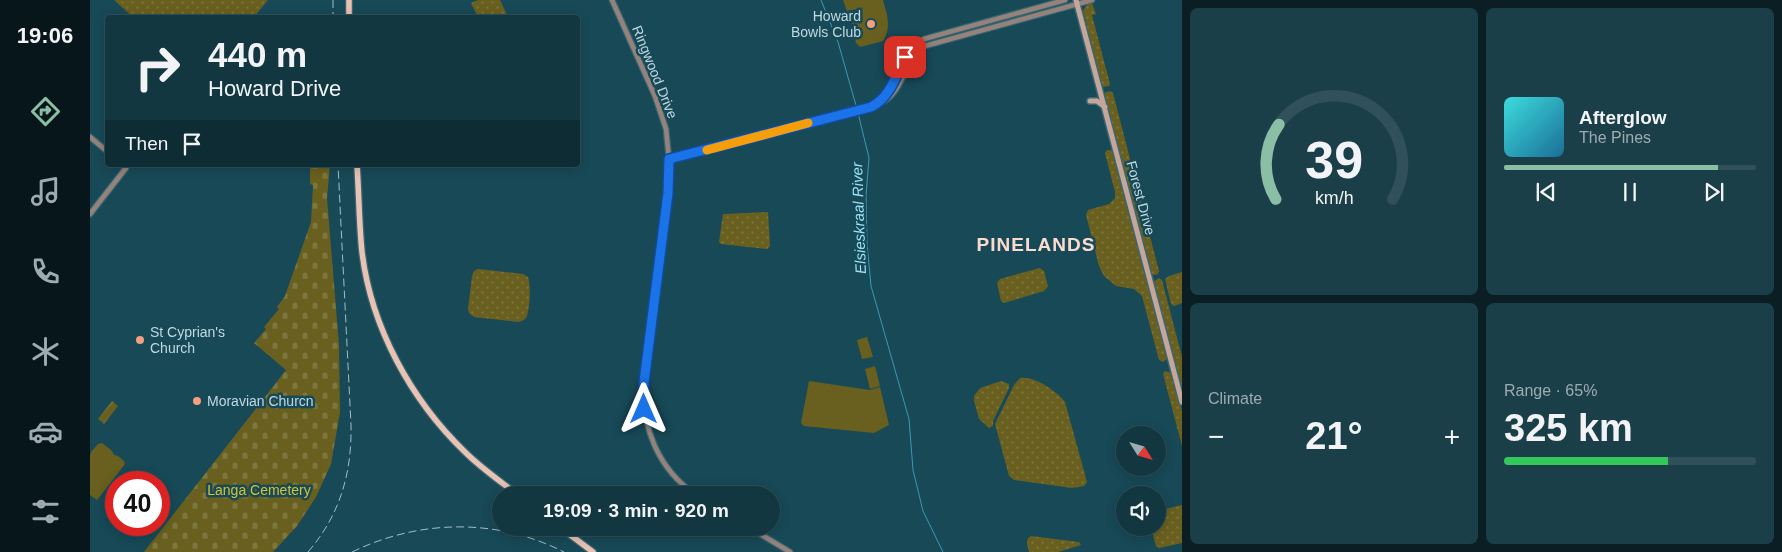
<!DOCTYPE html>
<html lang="en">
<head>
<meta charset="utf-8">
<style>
	:root { --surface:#123741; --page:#1b3f48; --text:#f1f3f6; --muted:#9cacb1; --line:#31515a; --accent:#8abfa5 }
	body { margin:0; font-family:Arial,sans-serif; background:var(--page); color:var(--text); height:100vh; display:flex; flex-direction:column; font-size:19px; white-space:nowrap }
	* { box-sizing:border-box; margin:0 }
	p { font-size:16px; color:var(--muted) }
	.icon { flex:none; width:28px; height:28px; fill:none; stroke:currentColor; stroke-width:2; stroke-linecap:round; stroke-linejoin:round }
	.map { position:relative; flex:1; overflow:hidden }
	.sheet { display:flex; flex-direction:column; gap:8px; padding:8px; background:#0a1e24; width:600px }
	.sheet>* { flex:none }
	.hud { position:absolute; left:15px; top:15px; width:475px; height:152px; border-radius:5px; box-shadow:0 2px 12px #0003,0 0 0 1px var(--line); background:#123741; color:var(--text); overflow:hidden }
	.needle { width:32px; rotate:127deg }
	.tools { position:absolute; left:1026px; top:426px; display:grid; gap:10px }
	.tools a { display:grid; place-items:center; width:50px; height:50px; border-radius:50%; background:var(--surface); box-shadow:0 2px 12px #0003,0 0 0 1px var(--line); font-size:25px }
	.speed { position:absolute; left:15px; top:471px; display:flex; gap:10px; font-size:25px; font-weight:700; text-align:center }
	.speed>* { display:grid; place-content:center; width:65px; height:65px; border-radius:50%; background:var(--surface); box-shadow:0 2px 12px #0003,0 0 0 1px var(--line); line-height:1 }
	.speed .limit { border:8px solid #d22; background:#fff; color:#111 }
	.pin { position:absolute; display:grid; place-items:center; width:42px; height:42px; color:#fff; margin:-21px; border-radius:10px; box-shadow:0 2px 8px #0006 }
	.me { position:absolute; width:55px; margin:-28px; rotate:0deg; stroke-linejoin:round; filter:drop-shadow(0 0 4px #0008) }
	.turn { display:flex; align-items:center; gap:18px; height:105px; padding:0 20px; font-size:22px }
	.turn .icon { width:65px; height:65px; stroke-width:2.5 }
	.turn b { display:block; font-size:35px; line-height:42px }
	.then { display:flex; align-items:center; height:48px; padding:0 20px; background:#0003; gap:10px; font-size:19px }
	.big { font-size:38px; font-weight:700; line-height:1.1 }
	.sheet .widget { flex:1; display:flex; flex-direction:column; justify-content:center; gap:8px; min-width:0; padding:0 18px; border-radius:8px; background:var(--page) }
	.sheet .dial { align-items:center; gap:0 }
	.dial svg { height:130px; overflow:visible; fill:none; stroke:var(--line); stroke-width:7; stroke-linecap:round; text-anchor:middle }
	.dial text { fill:var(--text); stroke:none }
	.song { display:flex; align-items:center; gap:15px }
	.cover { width:60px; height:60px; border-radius:8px; background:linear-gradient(135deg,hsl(180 70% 55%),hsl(200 70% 35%)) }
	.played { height:5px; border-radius:2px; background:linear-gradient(90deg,var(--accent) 85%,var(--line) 85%) }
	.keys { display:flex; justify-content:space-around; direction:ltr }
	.heat { display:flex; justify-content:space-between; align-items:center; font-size:28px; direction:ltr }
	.charge { height:8px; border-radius:4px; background:linear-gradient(90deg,#34c759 65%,var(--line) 0) }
	.sheet .tiles { flex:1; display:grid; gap:8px; grid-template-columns:repeat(2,1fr) }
	.trip { position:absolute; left:402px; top:486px; width:288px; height:50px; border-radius:25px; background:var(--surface); box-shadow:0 2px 12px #0003,0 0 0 1px var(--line); font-weight:700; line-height:50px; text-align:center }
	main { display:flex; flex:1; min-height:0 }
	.tabs { display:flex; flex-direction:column; width:90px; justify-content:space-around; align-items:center; background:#07161a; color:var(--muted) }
	.tabs .icon { width:35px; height:35px }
	.tabs .on { color:var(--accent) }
	.tabs b { font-size:22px; color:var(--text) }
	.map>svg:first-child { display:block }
	.grass { fill:#69601f }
	.cemetery { fill:url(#cemetery-stones) }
	.park { fill:url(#park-dots) }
	.garden { fill:url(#garden-furrows) }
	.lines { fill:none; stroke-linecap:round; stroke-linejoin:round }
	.stream { stroke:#3999b6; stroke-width:1 }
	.tertiary-casing { stroke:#3a6673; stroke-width:7 }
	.secondary-casing { stroke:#3a6673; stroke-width:8 }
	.primary-casing { stroke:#3a6673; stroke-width:8 }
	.tertiary { stroke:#95837b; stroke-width:4.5 }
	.secondary { stroke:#c4a69b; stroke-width:5 }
	.primary { stroke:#e8c2b3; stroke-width:5.5 }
	.rail { stroke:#a1bec8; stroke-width:1; stroke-dasharray:8 4; stroke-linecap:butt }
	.route-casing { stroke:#114b97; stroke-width:12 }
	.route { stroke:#1a73e8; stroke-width:9 }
	.slow { stroke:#f59e0b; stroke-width:9 }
	.poi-dot { fill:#f2a080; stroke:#184957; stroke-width:2 }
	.labels { text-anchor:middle; stroke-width:5; stroke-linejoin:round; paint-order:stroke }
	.poi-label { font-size:14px; fill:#c0d8e1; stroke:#184957; text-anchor:start }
	.street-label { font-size:14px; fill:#c0d8e1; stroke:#184957 }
	.park-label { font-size:14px; fill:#d4c234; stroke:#184957 }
	.water-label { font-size:15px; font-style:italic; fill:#9ce2fa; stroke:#184957 }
	.district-label { font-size:19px; font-weight:bold; letter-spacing:1px; fill:#fcdbcf; stroke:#184957 }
</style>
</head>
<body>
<main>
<nav class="tabs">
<b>19:06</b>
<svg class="icon on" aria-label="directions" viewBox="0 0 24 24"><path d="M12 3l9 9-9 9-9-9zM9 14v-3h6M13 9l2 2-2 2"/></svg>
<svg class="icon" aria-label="music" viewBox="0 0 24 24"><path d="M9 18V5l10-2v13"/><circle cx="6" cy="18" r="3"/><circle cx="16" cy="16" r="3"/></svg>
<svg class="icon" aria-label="phone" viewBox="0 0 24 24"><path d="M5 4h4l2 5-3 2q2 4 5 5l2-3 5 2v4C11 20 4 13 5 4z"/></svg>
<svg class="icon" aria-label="climate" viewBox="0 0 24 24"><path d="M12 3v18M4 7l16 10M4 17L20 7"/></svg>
<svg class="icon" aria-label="car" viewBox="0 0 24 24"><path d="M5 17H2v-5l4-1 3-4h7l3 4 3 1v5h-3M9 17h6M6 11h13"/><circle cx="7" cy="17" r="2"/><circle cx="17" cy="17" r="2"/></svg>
<svg class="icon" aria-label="filters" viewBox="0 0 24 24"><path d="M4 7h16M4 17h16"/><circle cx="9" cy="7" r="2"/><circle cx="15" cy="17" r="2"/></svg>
</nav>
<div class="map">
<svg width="1092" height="552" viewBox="0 0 1092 552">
	<defs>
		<pattern id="cemetery-stones" width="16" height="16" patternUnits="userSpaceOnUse" patternTransform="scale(1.25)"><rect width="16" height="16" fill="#69601f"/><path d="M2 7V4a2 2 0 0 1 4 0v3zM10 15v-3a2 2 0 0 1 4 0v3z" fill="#7d763f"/></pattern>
		<pattern id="park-dots" width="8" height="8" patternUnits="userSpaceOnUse" patternTransform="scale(1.25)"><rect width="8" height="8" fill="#69601f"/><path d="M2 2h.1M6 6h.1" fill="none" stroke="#7d763f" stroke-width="1.8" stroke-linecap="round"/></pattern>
		<pattern id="garden-furrows" width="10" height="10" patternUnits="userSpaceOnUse" patternTransform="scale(1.25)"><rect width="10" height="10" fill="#69601f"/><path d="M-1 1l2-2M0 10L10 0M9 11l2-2" fill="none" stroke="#7d763f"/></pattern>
	</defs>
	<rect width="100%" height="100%" fill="#184957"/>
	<g class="grass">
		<path d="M 753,0 L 793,0 C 797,15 802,27 793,41 L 770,47 L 766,43 L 762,23 L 770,21 L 767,9 L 757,11 Z"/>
		<polygon points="777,337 783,357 772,359 767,340"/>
		<polygon points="785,366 790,386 780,389 775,369"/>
		<polygon points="719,381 780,390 790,387 799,425 784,433 714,426 711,423"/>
		<polygon points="12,443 22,451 24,455 28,456 34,461 35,464 7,500 0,495 0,456 1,452 8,444"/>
	</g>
	<polygon class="cemetery" points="220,165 240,165 237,198 249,345 250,412 241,464 226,497 207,526 183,552 54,552 196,370 164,343 176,329 174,327 189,309 187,307 195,296 221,222 223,185 220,184"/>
	<g class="park">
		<polygon points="24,0 178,0 164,17 44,18"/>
		<polygon points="388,0 410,0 418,17 388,17 381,3"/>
		<polygon points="1002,3 1006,14 1002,15 1020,84 1019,86 1013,87 1011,85 993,11 997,4"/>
		<polygon points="1020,91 1023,93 1069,271 1068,274 1064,275 1060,273 1013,95 1016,92"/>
		<polygon points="1017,150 1020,150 1024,152 1078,358 1073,362 1069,360 1052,296 1044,289 1026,286 1014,276 1009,266 996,215 998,210 1019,204 1025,198 1025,192 1015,153"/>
		<polygon points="678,212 680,246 677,249 631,244 629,242 633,214"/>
		<polygon points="950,268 954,271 958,286 954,291 914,303 911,301 907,283 910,279"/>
		<path d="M 388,269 L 433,274 L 438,277 C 441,284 440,311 436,318 C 433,321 432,321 428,322 L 384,317 L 379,313 L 378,309 L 382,276 L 384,271 Z"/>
		<polygon points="1092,272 1092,303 1084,306 1081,304 1075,279 1079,276"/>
		<polygon points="1069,278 1072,280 1092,357 1092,392 1063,282"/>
		<polygon points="1075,371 1082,373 1092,411 1092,446 1073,374"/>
		<path d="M 930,378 C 945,376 966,391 975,402 L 997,482 L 994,486 L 982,488 L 924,480 L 919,476 L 905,424 L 924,385 Z"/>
		<polygon points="911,381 919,384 919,388 903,421 903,426 899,428 889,419 884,401 884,396 890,388"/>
		<polygon points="1092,505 1092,543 1069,548 1066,546 1061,528 1068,528 1068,511"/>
		<path d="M 941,536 L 989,542 L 991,545 L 968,552 L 939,552 C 938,546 934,540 941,536 Z"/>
	</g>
	<polygon class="garden" points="22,401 28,406 14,424 8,419"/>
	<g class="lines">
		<g class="stream">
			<polyline points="731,0 748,42 767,109"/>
			<polyline points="768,113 779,158 776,196 777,243 781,286 819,419 823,470 833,511 853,552"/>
		</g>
		<g class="tertiary-casing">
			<g id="tertiary">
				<path d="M 522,0 L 565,96 L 576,129 L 579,159 L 578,193 L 554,382 C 551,427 568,469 606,495"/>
				<polyline points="791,101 800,90 820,50 834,39 975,0"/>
				<polyline points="0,137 18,152"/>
				<path d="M 579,159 L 781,107 C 786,105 791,103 796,100 C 813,88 815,61 835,46 L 1002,0"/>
				<polyline points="0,214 36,168 32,165"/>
				<polyline points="660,528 700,552"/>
			</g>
		</g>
		<g class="secondary-casing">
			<g id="secondary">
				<polyline points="986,0 1092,402"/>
				<polyline points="1000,101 1007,101 1015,107"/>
			</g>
		</g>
		<g class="primary-casing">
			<g id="primary">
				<polyline points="259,0 259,18"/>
				<path d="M 267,165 C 269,194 269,223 272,252 C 281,327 321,400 375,452 C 391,468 410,481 428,495"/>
				<polyline points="471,528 503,552"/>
			</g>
		</g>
		<use href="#tertiary" class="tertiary"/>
		<use href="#secondary" class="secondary"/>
		<use href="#primary" class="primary"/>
		<g class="rail">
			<polyline points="243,0 243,18"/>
			<path d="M 218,552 C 250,515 262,473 261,425 L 248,165"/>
			<path d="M 262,552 C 330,519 407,518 474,552"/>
		</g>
	</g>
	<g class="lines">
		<g class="route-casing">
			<path id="route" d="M 554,409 L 554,382 L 578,193 L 579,159 L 781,107 C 801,97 806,75 815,57"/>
		</g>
		<use href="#route" class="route"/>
		<polyline class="slow" points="617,150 718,123"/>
	</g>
	<g class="poi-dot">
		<circle cx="781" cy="24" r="5"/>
		<circle cx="50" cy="340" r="5"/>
		<circle cx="107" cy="401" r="5"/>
	</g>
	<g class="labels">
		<g class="poi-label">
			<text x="771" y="21" text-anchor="end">Howard<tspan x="771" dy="16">Bowls Club</tspan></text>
			<text x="60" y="337">St Cyprian's<tspan x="60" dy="16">Church</tspan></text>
			<text x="117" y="406">Moravian Churcn</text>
		</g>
		<g class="street-label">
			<text transform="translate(565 72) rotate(68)" y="5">Ringwood Drive</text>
			<text transform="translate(1051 198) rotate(75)" y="5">Forest Drive</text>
		</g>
		<g class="park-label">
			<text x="169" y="495">Langa Cemetery</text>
		</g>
		<g class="water-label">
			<text transform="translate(769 218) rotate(-92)" y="5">Elsieskraal River</text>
		</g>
		<g class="district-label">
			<text x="946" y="251">PINELANDS</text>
		</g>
	</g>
</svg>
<div class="tools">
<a><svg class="needle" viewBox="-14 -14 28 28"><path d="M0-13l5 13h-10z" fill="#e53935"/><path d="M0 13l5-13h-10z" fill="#9cacb1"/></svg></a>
<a><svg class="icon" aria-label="sound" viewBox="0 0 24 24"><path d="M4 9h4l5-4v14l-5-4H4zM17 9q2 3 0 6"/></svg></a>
</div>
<div class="speed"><div class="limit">40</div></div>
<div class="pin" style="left:815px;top:57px;background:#d93025"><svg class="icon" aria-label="arrive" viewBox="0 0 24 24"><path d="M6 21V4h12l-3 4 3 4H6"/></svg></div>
<svg class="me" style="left:554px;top:409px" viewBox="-20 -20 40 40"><path d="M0-17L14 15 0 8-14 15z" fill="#1a73e8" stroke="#fff" stroke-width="4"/></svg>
<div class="trip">19:09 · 3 min · 920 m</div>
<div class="hud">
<div class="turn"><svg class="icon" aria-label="right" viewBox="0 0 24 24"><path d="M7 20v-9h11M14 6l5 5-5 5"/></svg><div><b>440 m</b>Howard Drive</div></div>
<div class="then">Then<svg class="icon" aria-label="arrive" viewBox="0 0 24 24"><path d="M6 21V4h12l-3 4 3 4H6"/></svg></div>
</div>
</div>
<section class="sheet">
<div class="tiles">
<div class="widget dial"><svg viewBox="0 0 100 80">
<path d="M14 69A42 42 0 1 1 86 69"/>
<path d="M14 69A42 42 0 0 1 16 23" stroke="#8abfa5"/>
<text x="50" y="56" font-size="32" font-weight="700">39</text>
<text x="50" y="72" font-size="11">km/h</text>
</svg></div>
<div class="widget">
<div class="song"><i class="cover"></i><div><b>Afterglow</b><p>The Pines</p></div></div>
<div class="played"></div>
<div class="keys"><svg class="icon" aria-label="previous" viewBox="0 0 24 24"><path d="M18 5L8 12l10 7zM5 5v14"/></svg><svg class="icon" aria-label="pause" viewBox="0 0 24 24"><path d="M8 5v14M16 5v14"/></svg><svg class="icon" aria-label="next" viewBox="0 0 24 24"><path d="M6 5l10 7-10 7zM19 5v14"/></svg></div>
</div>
<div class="widget"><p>Climate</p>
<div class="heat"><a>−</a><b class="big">21°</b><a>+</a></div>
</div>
<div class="widget"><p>Range · 65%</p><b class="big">325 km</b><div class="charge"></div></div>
</div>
</section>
</main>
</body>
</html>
